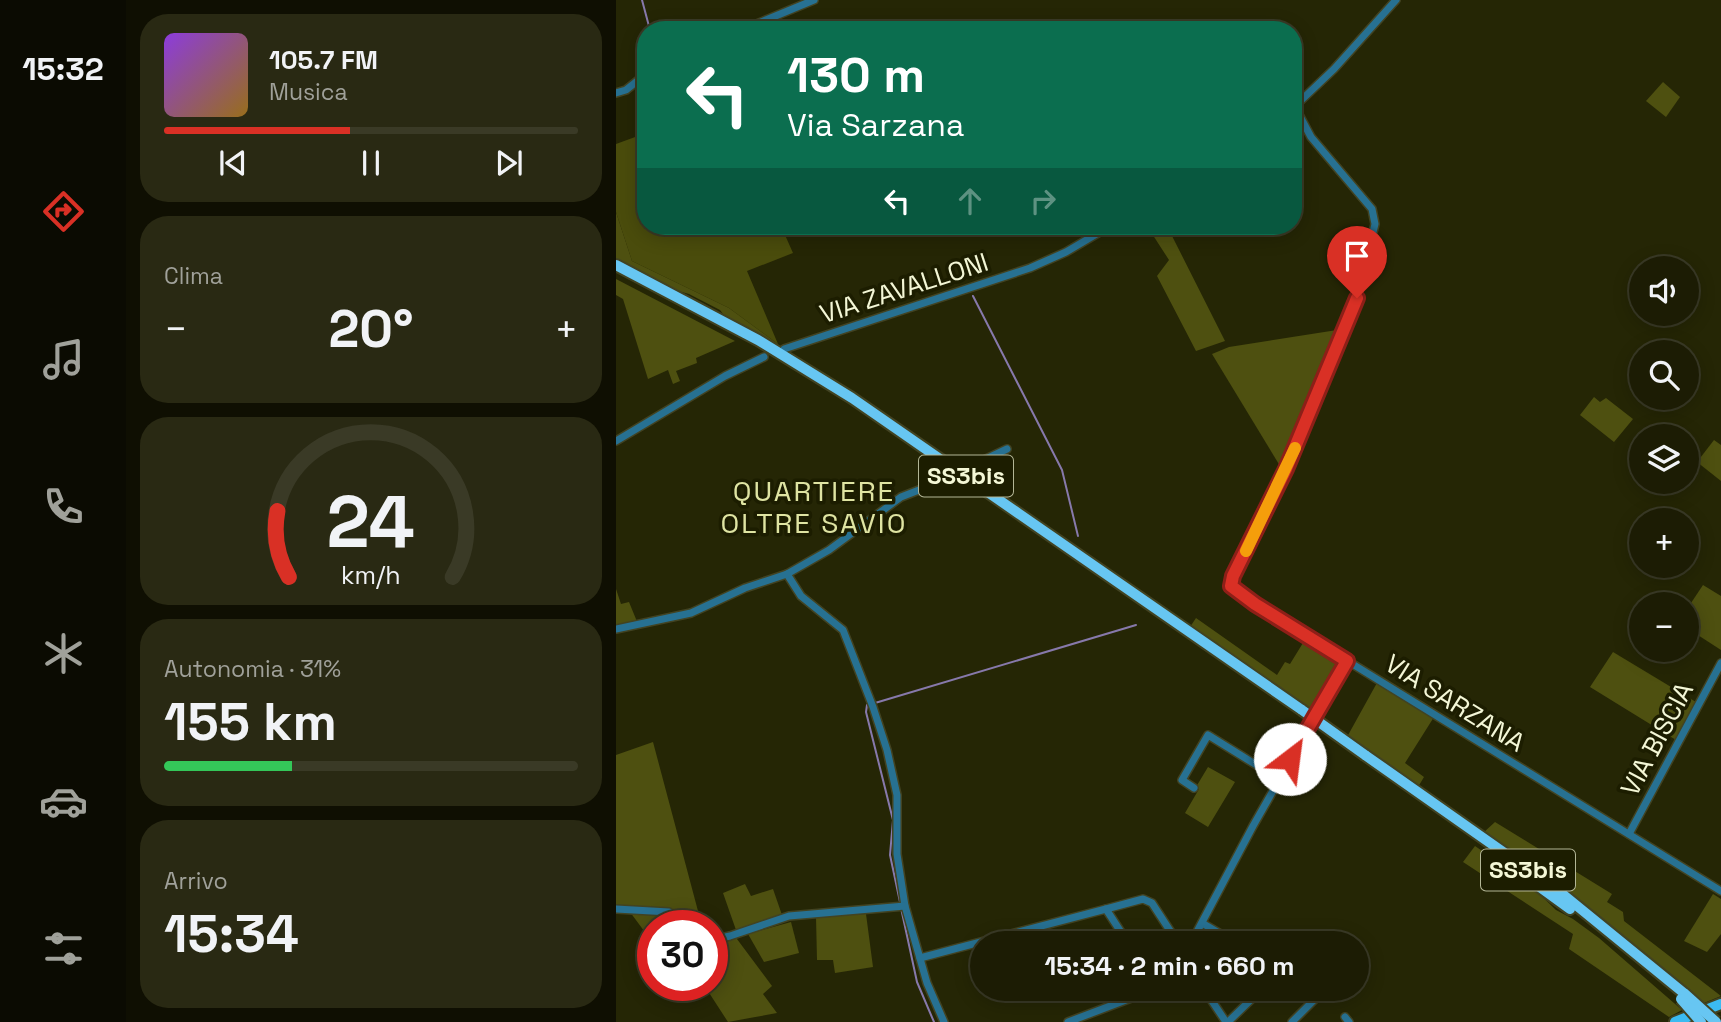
<!DOCTYPE html>
<html lang="it">
<head>
<meta charset="utf-8">
<style>
	:root { --surface:#1c1c04; --page:#292913; --text:#f1f3f6; --muted:#a0a19a; --line:#3a3a26; --accent:#d93025 }
	body { margin:0; font-family:"Space Grotesk",sans-serif; background:var(--page); color:var(--text); height:100vh; display:flex; flex-direction:column; font-size:26px; white-space:nowrap }
	* { box-sizing:border-box; margin:0 }
	p { font-size:23px; color:var(--muted) }
	.icon { flex:none; width:38px; height:38px; fill:none; stroke:currentColor; stroke-width:2; stroke-linecap:round; stroke-linejoin:round }
	.map { position:relative; flex:1; overflow:hidden }
	.details { display:flex; flex-direction:column; gap:14px; padding:14px; background:#0f0f02; width:490px }
	.details>* { flex:none }
	.top-card { position:absolute; left:21px; top:21px; width:665px; height:214px; border-radius:28px; box-shadow:0 4px 18px #0003,0 0 0 2px var(--line); background:#0b6e4f; color:#fff; overflow:hidden }
	.tools { position:absolute; left:1013px; top:256px; display:grid; gap:14px }
	.tools a { display:grid; place-items:center; width:70px; height:70px; border-radius:50%; background:var(--surface); box-shadow:0 4px 18px #0003,0 0 0 2px var(--line); font-size:35px }
	.speed { position:absolute; left:21px; top:910px; display:flex; gap:14px; font-size:35px; font-weight:700; text-align:center }
	.speed>* { display:grid; place-content:center; width:91px; height:91px; border-radius:50%; background:var(--surface); box-shadow:0 4px 18px #0003,0 0 0 2px var(--line); line-height:1 }
	.speed .limit { border:10px solid #d22; background:#fff; color:#111 }
	.pin { position:absolute; display:grid; place-items:center; width:60px; height:60px; color:#fff; margin:-72px -30px; border-radius:50% 50% 50% 0; rotate:-45deg; box-shadow:0 0 7px #0007 }
	.pin .icon { rotate:45deg }
	.me { position:absolute; width:77px; margin:-38px; rotate:30deg; stroke-linejoin:round; filter:drop-shadow(0 0 5px #0008) }
	.turn { display:flex; align-items:center; gap:24px; height:147px; padding:0 35px; font-size:32px }
	.turn .icon { width:91px; height:91px; stroke-width:2.5 }
	.turn b { display:block; font-size:49px; line-height:60px }
	.lanes { display:flex; align-items:center; height:66px; padding:0 35px; background:#0003; justify-content:center; gap:35px; direction:ltr }
	.lanes .off { opacity:.35 }
	.big { font-size:52px; font-weight:700; line-height:1.1 }
	.details .card { flex:1; display:flex; flex-direction:column; justify-content:center; gap:10px; min-width:0; padding:0 24px; border-radius:28px; background:var(--page) }
	.details .dial { align-items:center; gap:0 }
	.dial svg { height:182px; overflow:visible; fill:none; stroke:var(--line); stroke-width:7; stroke-linecap:round; text-anchor:middle }
	.dial text { fill:var(--text); stroke:none }
	.song { display:flex; align-items:center; gap:21px }
	.cover { width:84px; height:84px; border-radius:10px; background:linear-gradient(135deg,hsl(270 70% 55%),hsl(40 70% 35%)) }
	.played { height:7px; border-radius:4px; background:linear-gradient(90deg,var(--accent) 45%,var(--line) 45%) }
	.keys { display:flex; justify-content:space-around; direction:ltr }
	.heat { display:flex; justify-content:space-between; align-items:center; font-size:38px; direction:ltr }
	.charge { height:10px; border-radius:5px; background:linear-gradient(90deg,#34c759 31%,var(--line) 0) }
	.trip { position:absolute; left:354px; top:931px; width:399px; height:70px; border-radius:35px; background:var(--surface); box-shadow:0 4px 18px #0003,0 0 0 2px var(--line); font-weight:700; line-height:70px; text-align:center }
	main { display:flex; flex:1; min-height:0 }
	.tabs { display:flex; flex-direction:column; width:126px; justify-content:space-around; align-items:center; background:#0b0b02; color:var(--muted) }
	.tabs .icon { width:49px; height:49px }
	.tabs .on { color:var(--accent) }
	.tabs b { font-size:32px; color:var(--text) }
	.map>svg:first-child { display:block }
	.green { fill:#4e5010 }
	.forest { fill:#4a4c0c }
	.lines { fill:none; stroke-linecap:round; stroke-linejoin:round }
	.stream { stroke:#8779ab; stroke-width:2 }
	.minor-tunnel { stroke:#444524; stroke-width:7; stroke-dasharray:7 3.5; stroke-linecap:butt }
	.minor-casing { stroke:#424322; stroke-width:10 }
	.primary-casing { stroke:#424322; stroke-width:14 }
	.trunk-casing { stroke:#424322; stroke-width:14 }
	.minor { stroke:#277192; stroke-width:7 }
	.primary { stroke:#3bbbf1; stroke-width:10 }
	.trunk { stroke:#67c6f2; stroke-width:10 }
	.trunk-bridge-casing { stroke:#424322; stroke-width:14; stroke-linecap:butt }
	.trunk-bridge { stroke:#67c6f2; stroke-width:10 }
	.route-casing { stroke:#8d1f18; stroke-width:18 }
	.route { stroke:#d93025; stroke-width:12 }
	.slow { stroke:#f59e0b; stroke-width:12 }
	.labels { text-anchor:middle; stroke-width:7; stroke-linejoin:round; paint-order:stroke }
	.shield { fill:#1c1d00; stroke:#b3b696; stroke-width:2 }
	.shield-label { font-size:24px; font-weight:bold; fill:#f4f7d6 }
	.street-label { font-size:26px; fill:#f4f7d6; stroke:#1c1d00 }
	.neighbourhood-label { font-size:28px; letter-spacing:2px; fill:#dfe4a2; stroke:#1c1d00 }
</style>
</head>
<body>
<main>
<nav class="tabs">
<b>15:32</b>
<svg class="icon on" aria-label="directions" viewBox="0 0 24 24"><path d="M12 3l9 9-9 9-9-9zM9 14v-3h6M13 9l2 2-2 2"/></svg>
<svg class="icon" aria-label="music" viewBox="0 0 24 24"><path d="M9 18V5l10-2v13"/><circle cx="6" cy="18" r="3"/><circle cx="16" cy="16" r="3"/></svg>
<svg class="icon" aria-label="phone" viewBox="0 0 24 24"><path d="M5 4h4l2 5-3 2q2 4 5 5l2-3 5 2v4C11 20 4 13 5 4z"/></svg>
<svg class="icon" aria-label="climate" viewBox="0 0 24 24"><path d="M12 3v18M4 7l16 10M4 17L20 7"/></svg>
<svg class="icon" aria-label="car" viewBox="0 0 24 24"><path d="M5 17H2v-5l4-1 3-4h7l3 4 3 1v5h-3M9 17h6M6 11h13"/><circle cx="7" cy="17" r="2"/><circle cx="17" cy="17" r="2"/></svg>
<svg class="icon" aria-label="filters" viewBox="0 0 24 24"><path d="M4 7h16M4 17h16"/><circle cx="9" cy="7" r="2"/><circle cx="15" cy="17" r="2"/></svg>
</nav>
<section class="details">
<div class="card">
<div class="song"><i class="cover"></i><div><b>105.7 FM</b><p>Musica</p></div></div>
<div class="played"></div>
<div class="keys"><svg class="icon" aria-label="previous" viewBox="0 0 24 24"><path d="M18 5L8 12l10 7zM5 5v14"/></svg><svg class="icon" aria-label="pause" viewBox="0 0 24 24"><path d="M8 5v14M16 5v14"/></svg><svg class="icon" aria-label="next" viewBox="0 0 24 24"><path d="M6 5l10 7-10 7zM19 5v14"/></svg></div>
</div>
<div class="card"><p>Clima</p>
<div class="heat"><a>−</a><b class="big">20°</b><a>+</a></div>
</div>
<div class="card dial"><svg viewBox="0 0 100 80">
<path d="M14 69A42 42 0 1 1 86 69"/>
<path d="M14 69A42 42 0 0 1 9 40" stroke="#d93025"/>
<text x="50" y="56" font-size="32" font-weight="700">24</text>
<text x="50" y="72" font-size="11">km/h</text>
</svg></div>
<div class="card"><p>Autonomia · 31%</p><b class="big">155 km</b><div class="charge"></div></div>
<div class="card"><p>Arrivo</p><b class="big">15:34</b></div>
</section>
<div class="map">
<svg width="1105" height="1022" viewBox="0 0 1105 1022">
	<rect width="100%" height="100%" fill="#252605"/>
	<g class="green">
		<polygon points="1047,82 1064,97 1050,117 1030,101"/>
		<polygon points="0,212 16,261 113,308 162,344 161,347 110,318 104,310 73,294 55,289 0,260"/>
		<polygon points="531,226 551,226 609,341 580,351 541,276 553,260"/>
		<polygon points="0,279 119,341 80,358 81,363 60,371 64,381 57,384 52,370 32,379 7,299 0,295"/>
		<polygon points="721,330 664,466 596,354 613,347"/>
		<polygon points="978,397 984,402 990,398 1017,419 998,442 964,415"/>
		<polygon points="1098,440 1105,445 1105,481 1081,462"/>
		<polygon points="1087,585 1105,596 1105,650 1071,628 1071,609"/>
		<polygon points="0,589 5,604 13,602 22,624 0,627"/>
		<polygon points="580,618 661,675 669,662 674,664 690,638 727,660 697,714 574,627"/>
		<polygon points="997,652 1080,702 1060,740 974,687"/>
		<polygon points="762,681 818,717 789,763 808,777 802,787 731,737"/>
		<polygon points="37,742 86,926 37,926 37,943 14,912 0,911 0,755"/>
		<polygon points="592,767 619,782 592,827 569,813 583,789 580,787"/>
		<polygon points="879,822 996,894 991,902 1007,912 1008,921 1105,996 1088,1003 1051,971 950,892 942,881 867,833"/>
		<polygon points="859,846 911,882 940,910 957,919 983,938 1066,1010 1053,1017 953,949 957,934 847,862"/>
		<polygon points="129,884 135,896 157,889 166,915 120,930 107,893"/>
		<polygon points="1097,894 1105,899 1105,934 1091,952 1068,941"/>
		<polygon points="250,914 257,967 219,973 217,960 201,960 200,917"/>
		<polygon points="175,922 183,953 148,962 132,934"/>
		<polygon points="118,935 156,986 147,994 161,1013 112,1022 88,985 96,985 96,938"/>
	</g>
	<polygon class="forest" points="30,133 30,226 165,226 177,253 131,271 162,344 113,308 16,261 0,212 0,144"/>
	<g class="lines">
		<g class="stream">
			<polyline points="26,0 34,30"/>
			<polyline points="357,296 446,470 462,536"/>
			<polyline points="259,703 520,625"/>
			<polyline points="254,704 251,705 250,712 277,820 274,855 284,902"/>
			<polyline points="285,908 301,982 318,1022"/>
		</g>
		<polyline class="minor-tunnel" points="321,483 343,472"/>
		<g class="minor-casing">
			<g id="minor">
				<polyline points="126,30 198,0"/>
				<polyline points="0,93 10,90 30,74"/>
				<polyline points="679,107 695,137 756,209 759,224 741,298 670,469 617,576 615,586 639,604 1105,891"/>
				<polyline points="677,108 718,69 780,0"/>
				<polyline points="168,349 414,268 450,252 494,226"/>
				<polyline points="0,441 109,376 148,357"/>
				<polyline points="353,467 391,449"/>
				<polyline points="171,574 185,596 227,630 257,707 271,750 281,795 281,854 289,906 311,983 328,1022"/>
				<polyline points="0,629 75,613 129,588 171,574 213,550 285,497 321,483"/>
				<polyline points="578,788 566,780 592,735 663,779"/>
				<polyline points="1013,834 1105,663"/>
				<polyline points="0,909 53,912 73,926"/>
				<polyline points="490,909 527,899 536,903 562,943"/>
				<polyline points="586,923 620,943"/>
				<polyline points="96,940 114,936 173,916 289,906"/>
				<polyline points="575,943 637,826 731,661"/>
				<polyline points="304,958 490,909 512,943"/>
				<polyline points="588,989 610,1022"/>
				<polyline points="729,1017 733,1022"/>
				<polyline points="452,1022 539,989"/>
				<polyline points="612,1022 646,989"/>
				<polyline points="676,1022 704,994 695,989"/>
			</g>
		</g>
		<g class="primary-casing">
			<polyline id="primary" points="1059,1022 1105,1004"/>
		</g>
		<g class="trunk-casing">
			<g id="trunk">
				<polyline points="0,265 142,340 236,398 686,710"/>
				<polyline points="749,755 944,892 1069,994"/>
				<polyline points="921,885 954,909"/>
			</g>
		</g>
		<use href="#minor" class="minor"/>
		<use href="#primary" class="primary"/>
		<use href="#trunk" class="trunk"/>
		<g class="trunk-bridge-casing">
			<g id="trunk-bridge">
				<polyline points="686,710 749,755"/>
				<polyline points="1069,994 1100,1022"/>
				<polyline points="1065,999 1085,1022"/>
			</g>
		</g>
		<use href="#trunk-bridge" class="trunk-bridge"/>
	</g>
	<g class="lines">
		<g class="route-casing">
			<polyline id="route" points="674,759 731,661 639,604 615,586 617,576 670,469 741,298"/>
		</g>
		<use href="#route" class="route"/>
		<polyline class="slow" points="630,551 679,448"/>
	</g>
	<g class="labels">
		<g class="shield">
			<rect x="303" y="455.5" width="94" height="41" rx="5"/>
			<rect x="865" y="849.5" width="94" height="41" rx="5"/>
		</g>
		<g class="shield-label">
			<text x="350" y="484">SS3bis</text>
			<text x="912" y="878">SS3bis</text>
		</g>
		<g class="street-label">
			<text transform="translate(288 288) rotate(-18)" y="9">VIA ZAVALLONI</text>
			<text transform="translate(839 703) rotate(32)" y="9">VIA SARZANA</text>
			<text transform="translate(1041 739) rotate(-62)" y="9">VIA BISCIA</text>
		</g>
		<g class="neighbourhood-label">
			<text x="198" y="501">QUARTIERE<tspan x="198" dy="32">OLTRE SAVIO</tspan></text>
		</g>
	</g>
</svg>
<div class="tools">
<a><svg class="icon" aria-label="sound" viewBox="0 0 24 24"><path d="M4 9h4l5-4v14l-5-4H4zM17 9q2 3 0 6"/></svg></a>
<a><svg class="icon" aria-label="search" viewBox="0 0 24 24"><circle cx="10" cy="10" r="6"/><path d="M15 15l6 6"/></svg></a>
<a><svg class="icon" aria-label="layers" viewBox="0 0 24 24"><path d="M12 4l9 5-9 5-9-5zM3 14l9 5 9-5"/></svg></a>
<a>+</a>
<a>−</a>
</div>
<div class="speed"><div class="limit">30</div></div>
<div class="pin" style="left:741px;top:298px;background:#d93025"><svg class="icon" aria-label="arrive" viewBox="0 0 24 24"><path d="M6 21V4h12l-3 4 3 4H6"/></svg></div>
<svg class="me" style="left:674px;top:759px" viewBox="-20 -20 40 40"><circle r="19" fill="#fff"/><path d="M0-13L10 11 0 6-10 11z" fill="#d93025"/></svg>
<div class="trip">15:34 · 2 min · 660 m</div>
<div class="top-card">
<div class="turn"><svg class="icon" aria-label="left" viewBox="0 0 24 24"><path d="M17 20v-9H6M10 6l-5 5 5 5"/></svg><div><b>130 m</b>Via Sarzana</div></div>
<div class="lanes"><svg class="icon" aria-label="left" viewBox="0 0 24 24"><path d="M17 20v-9H6M10 6l-5 5 5 5"/></svg><svg class="icon off" aria-label="ahead" viewBox="0 0 24 24"><path d="M12 20V5M6 11l6-6 6 6"/></svg><svg class="icon off" aria-label="right" viewBox="0 0 24 24"><path d="M7 20v-9h11M14 6l5 5-5 5"/></svg></div>
</div>
</div>
</main>
</body>
</html>
